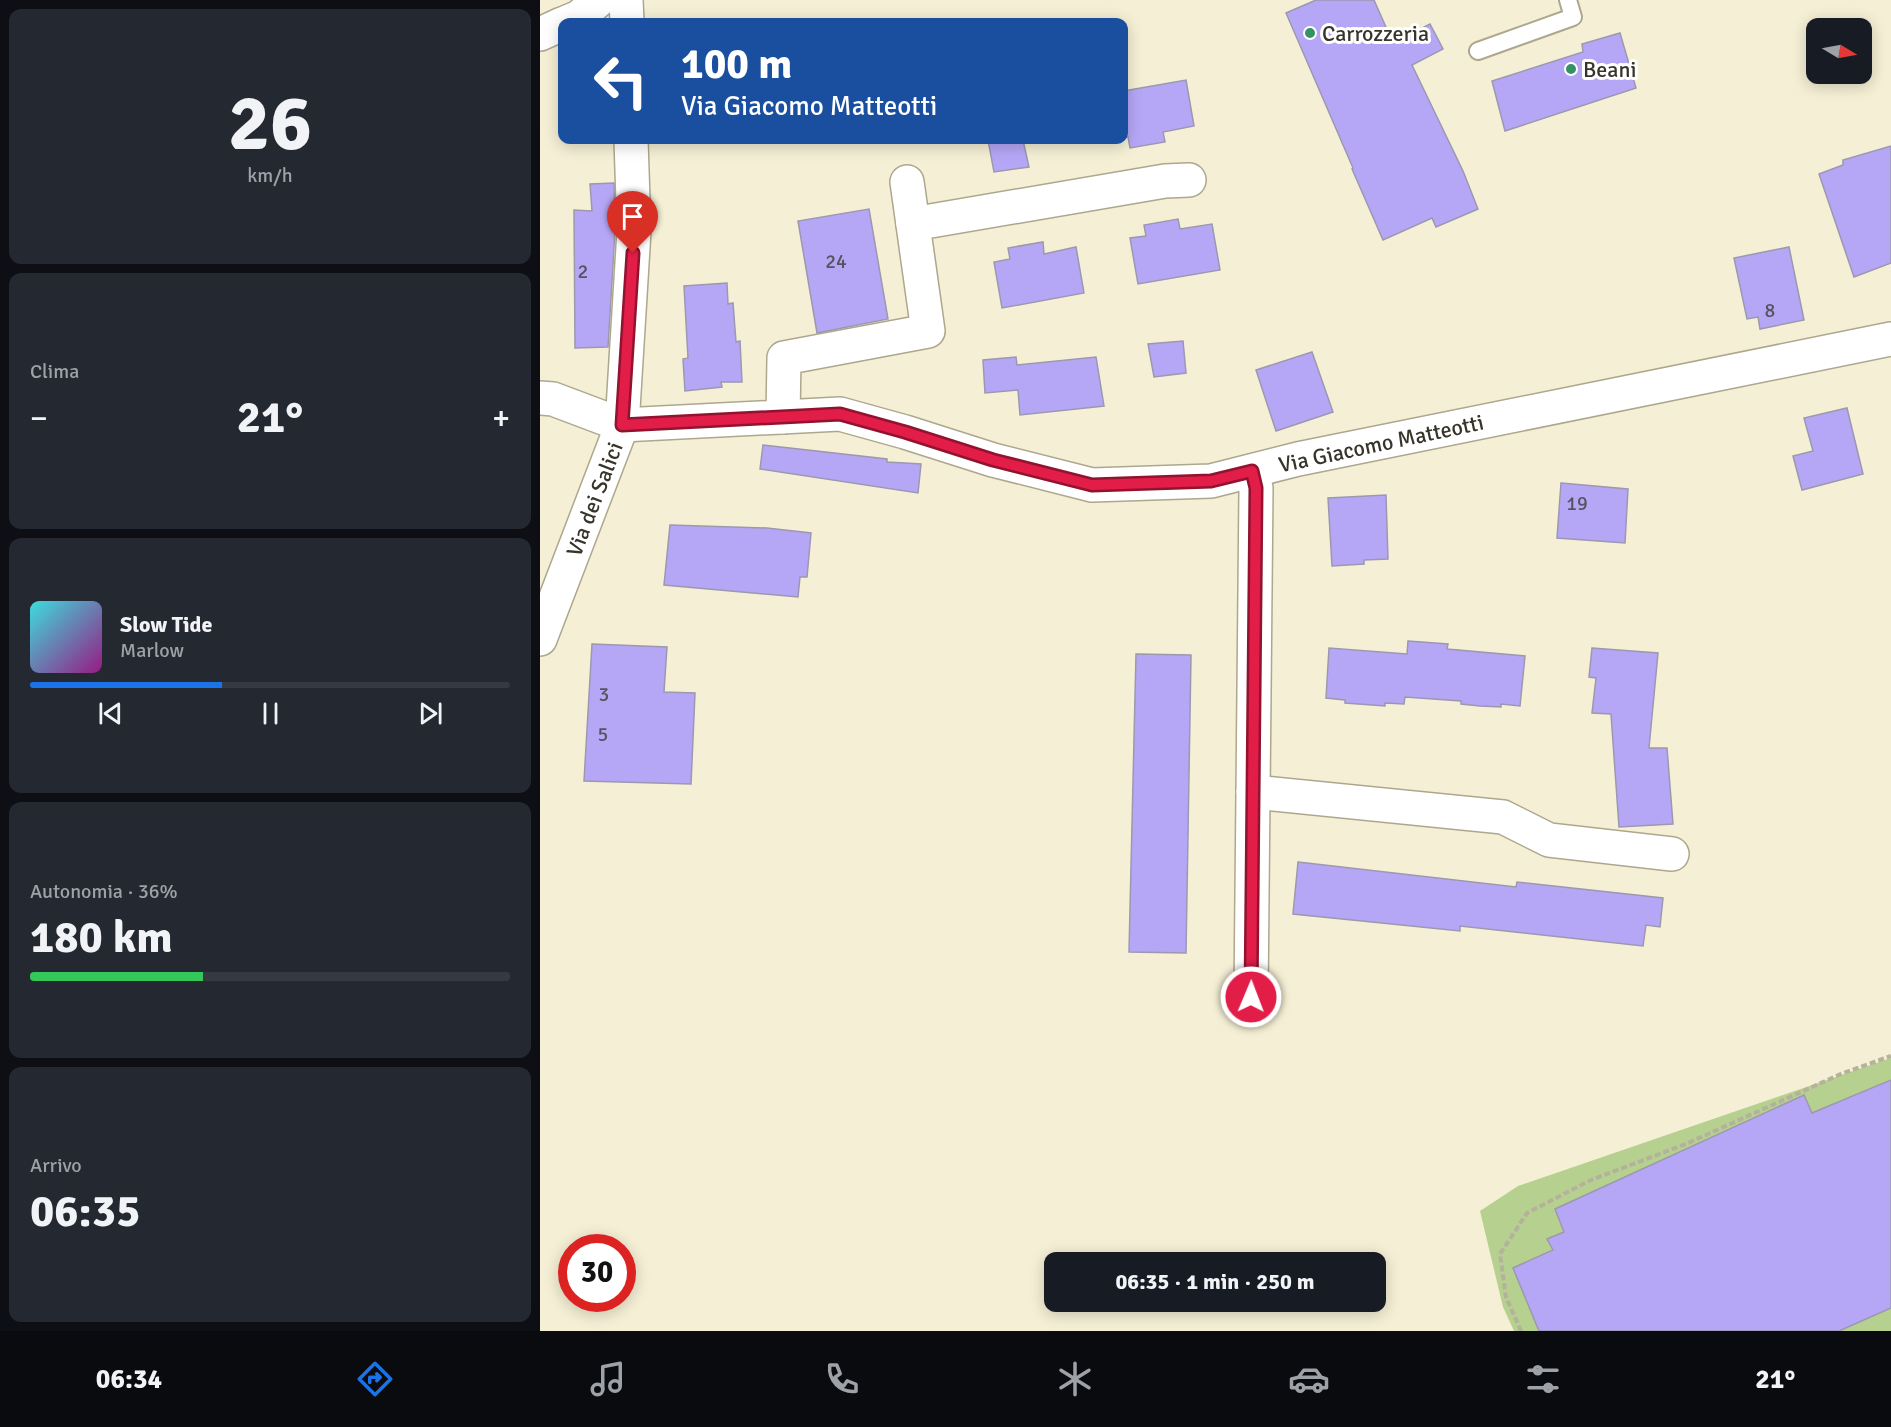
<!DOCTYPE html>
<html lang="it">
<head>
<meta charset="utf-8">
<style>
	:root { --surface:#171b24; --page:#242831; --text:#f1f3f6; --muted:#9ea1a6; --line:#363941; --accent:#1a73e8 }
	body { margin:0; font-family:Signika,sans-serif; background:var(--page); color:var(--text); height:100vh; display:flex; flex-direction:column; font-size:22px; white-space:nowrap }
	* { box-sizing:border-box; margin:0 }
	p { font-size:20px; color:var(--muted) }
	.icon { flex:none; width:33px; height:33px; fill:none; stroke:currentColor; stroke-width:2; stroke-linecap:round; stroke-linejoin:round }
	.map { position:relative; flex:1; overflow:hidden }
	.panel { display:flex; flex-direction:column; gap:9px; padding:9px; background:#0d0f14; width:540px }
	.panel>* { flex:none }
	.guide { position:absolute; left:18px; top:18px; width:570px; height:126px; border-radius:12px; box-shadow:0 3px 15px #0003; background:#1a4fa0; color:#fff; overflow:hidden }
	.needle { width:39px; rotate:100deg }
	.fabs { position:absolute; left:1266px; top:18px; display:grid; gap:12px }
	.fabs a { display:grid; place-items:center; width:66px; height:66px; border-radius:12px; background:var(--surface); box-shadow:0 3px 15px #0003; font-size:30px }
	.speed { position:absolute; left:18px; top:1234px; display:flex; gap:12px; font-size:30px; font-weight:700; text-align:center }
	.speed>* { display:grid; place-content:center; width:78px; height:78px; border-radius:50%; background:var(--surface); box-shadow:0 3px 15px #0003; line-height:1 }
	.speed .limit { border:9px solid #d22; background:#fff; color:#111 }
	.pin { position:absolute; display:grid; place-items:center; width:51px; height:51px; color:#fff; margin:-62px -26px; border-radius:50% 50% 50% 0; rotate:-45deg; box-shadow:0 0 6px #0007 }
	.pin .icon { rotate:45deg }
	.me { position:absolute; width:66px; margin:-33px; rotate:1deg; stroke-linejoin:round; filter:drop-shadow(0 0 4px #0008) }
	.turn { display:flex; align-items:center; gap:21px; height:126px; padding:0 24px; font-size:27px }
	.turn .icon { width:78px; height:78px; stroke-width:2.5 }
	.turn b { display:block; font-size:42px; line-height:51px }
	.big { font-size:45px; font-weight:700; line-height:1.1 }
	.panel .card { flex:1; display:flex; flex-direction:column; justify-content:center; gap:9px; min-width:0; padding:0 21px; border-radius:12px; background:var(--page) }
	.panel .dial { align-items:center; gap:0 }
	.dial b { font-size:78px; line-height:1 }
	.song { display:flex; align-items:center; gap:18px }
	.cover { width:72px; height:72px; border-radius:9px; background:linear-gradient(135deg,hsl(180 70% 55%),hsl(310 70% 35%)) }
	.played { height:6px; border-radius:3px; background:linear-gradient(90deg,var(--accent) 40%,var(--line) 40%) }
	.keys { display:flex; justify-content:space-around; direction:ltr }
	.heat { display:flex; justify-content:space-between; align-items:center; font-size:33px; direction:ltr }
	.charge { height:9px; border-radius:4px; background:linear-gradient(90deg,#34c759 36%,var(--line) 0) }
	.trip { position:absolute; left:504px; top:1252px; width:342px; height:60px; border-radius:12px; background:var(--surface); box-shadow:0 3px 15px #0003; font-weight:700; line-height:60px; text-align:center }
	.tabs { display:flex; height:96px; justify-content:space-around; align-items:center; background:#090b0e; color:var(--muted) }
	.tabs .icon { width:42px; height:42px }
	.tabs .current { color:var(--accent) }
	.tabs b { font-size:27px; color:var(--text) }
	main { display:flex; flex:1; min-height:0 }
	.map>svg:first-child { display:block }
	.green { fill:#b5d08f }
	.building { fill:#b6a7f6; stroke:#9b98b0; stroke-width:1.5 }
	.lines { fill:none; stroke-linecap:round; stroke-linejoin:round }
	.lane-casing { stroke:#ada78e; stroke-width:20 }
	.street-casing { stroke:#ada78e; stroke-width:36 }
	.path { stroke:#b5b19c; stroke-width:4; stroke-dasharray:6 3; stroke-linecap:butt }
	.lane { stroke:#fff; stroke-width:16 }
	.street { stroke:#fff; stroke-width:33 }
	.route-casing { stroke:#92132f; stroke-width:15 }
	.route { stroke:#e11d48; stroke-width:10 }
	.poi-dot { fill:#379167; stroke:#fff; stroke-width:2 }
	.labels { text-anchor:middle; stroke-width:6; stroke-linejoin:round; paint-order:stroke }
	.number-label { font-size:20px; fill:#57525e }
	.poi-label { font-size:22px; fill:#37352b; stroke:#fff; text-anchor:start }
	.street-label { font-size:22px; fill:#37352b; stroke:#fff }
</style>
</head>
<body>
<main>
<section class="panel">
<div class="card dial"><b>26</b><p>km/h</p></div>
<div class="card"><p>Clima</p>
<div class="heat"><a>−</a><b class="big">21°</b><a>+</a></div>
</div>
<div class="card">
<div class="song"><i class="cover"></i><div><b>Slow Tide</b><p>Marlow</p></div></div>
<div class="played"></div>
<div class="keys"><svg class="icon" aria-label="previous" viewBox="0 0 24 24"><path d="M18 5L8 12l10 7zM5 5v14"/></svg><svg class="icon" aria-label="pause" viewBox="0 0 24 24"><path d="M8 5v14M16 5v14"/></svg><svg class="icon" aria-label="next" viewBox="0 0 24 24"><path d="M6 5l10 7-10 7zM19 5v14"/></svg></div>
</div>
<div class="card"><p>Autonomia · 36%</p><b class="big">180 km</b><div class="charge"></div></div>
<div class="card"><p>Arrivo</p><b class="big">06:35</b></div>
</section>
<div class="map">
<svg width="1351" height="1331" viewBox="0 0 1351 1331">
	<rect width="100%" height="100%" fill="#f5efd5"/>
	<polygon class="green" points="1351,1058 1351,1331 974,1331 963,1307 940,1211 978,1186"/>
	<g class="building">
		<polygon points="776,0 834,0 853,43 890,24 903,49 872,65 923,171 938,209 896,227 892,218 843,240 812,169 813,168 746,13"/>
		<polygon points="1080,33 1096,88 965,131 952,81 1043,52 1042,44"/>
		<polygon points="646,80 654,126 623,132 625,142 590,148 588,137 584,138 584,91"/>
		<polygon points="448,140 483,140 489,167 454,172"/>
		<polygon points="1351,146 1351,263 1314,277 1279,174 1303,165 1303,160"/>
		<polygon points="74,183 75,231 68,347 35,348 34,210 52,211 50,184"/>
		<polygon points="329,209 348,319 277,333 258,221"/>
		<polygon points="638,219 640,229 672,224 680,270 598,284 590,238 606,236 604,225"/>
		<polygon points="503,242 504,254 536,247 544,293 462,308 454,262 470,259 468,248"/>
		<polygon points="1249,247 1264,320 1220,329 1218,317 1207,319 1194,258"/>
		<polygon points="187,283 188,304 193,303 196,342 200,341 202,382 181,382 182,387 145,391 143,359 148,358 144,286"/>
		<polygon points="643,341 646,373 614,377 608,344"/>
		<polygon points="772,352 793,412 736,431 716,370"/>
		<polygon points="476,357 477,365 556,357 564,406 480,415 478,390 445,393 443,360"/>
		<polygon points="1307,408 1323,474 1262,490 1253,456 1273,451 1264,418"/>
		<polygon points="223,445 347,459 347,462 381,464 378,493 220,469"/>
		<polygon points="1021,483 1088,489 1085,543 1017,538"/>
		<polygon points="846,495 848,559 824,560 824,564 792,566 788,498"/>
		<polygon points="130,525 227,528 271,533 267,577 260,577 258,597 124,585"/>
		<polygon points="868,641 908,644 907,649 985,656 980,706 961,704 961,707 940,706 921,704 921,701 865,697 864,704 845,703 845,706 805,703 805,700 786,698 789,648 867,654"/>
		<polygon points="52,644 127,647 124,692 155,693 151,784 44,781"/>
		<polygon points="1052,648 1118,653 1109,748 1127,748 1133,824 1079,827 1071,714 1052,713 1056,678 1049,677"/>
		<polygon points="596,654 651,655 646,953 589,952"/>
		<polygon points="758,862 976,887 977,882 1123,898 1120,927 1106,925 1103,946 920,926 920,931 753,914"/>
		<polygon points="1351,1080 1351,1308 1299,1331 999,1331 973,1268 1013,1250 1007,1239 1024,1232 1015,1209 1264,1095 1272,1113"/>
	</g>
	<g class="lines">
		<g class="lane-casing">
			<polyline id="lane" points="938,51 1033,17 1028,0"/>
		</g>
		<g class="street-casing">
			<g id="street">
				<polyline points="86,0 87,22"/>
				<polyline points="27,22 39,17 59,0"/>
				<polyline points="0,34 22,24"/>
				<polyline points="373,224 625,181 649,180"/>
				<polyline points="0,398 13,399 82,425 300,414 365,432 453,460 552,485 671,481 758,459 1351,339"/>
				<polyline points="243,417 244,358 388,331 367,182"/>
				<polyline points="0,639 82,425 94,231 91,140"/>
				<polyline points="713,792 963,817 1009,840 1132,854"/>
				<polyline points="711,997 716,488 712,471"/>
			</g>
		</g>
		<polyline class="path" points="981,1331 966,1297 960,1254 987,1213 1051,1180 1146,1144 1303,1073 1351,1056"/>
		<use href="#lane" class="lane"/>
		<use href="#street" class="street"/>
	</g>
	<g class="lines">
		<g class="route-casing">
			<polyline id="route" points="93,253 82,425 300,414 365,432 453,460 552,485 671,481 712,471 716,488 711,997"/>
		</g>
		<use href="#route" class="route"/>
	</g>
	<g class="poi-dot">
		<circle cx="770" cy="33" r="6"/>
		<circle cx="1031" cy="69" r="6"/>
	</g>
	<g class="labels">
		<g class="number-label">
			<text x="296" y="268">24</text>
			<text x="43" y="278">2</text>
			<text x="1230" y="317">8</text>
			<text x="1037" y="510">19</text>
			<text x="64" y="701">3</text>
			<text x="63" y="741">5</text>
		</g>
		<g class="poi-label">
			<text x="782" y="41">Carrozzeria</text>
			<text x="1043" y="77">Beani</text>
		</g>
		<g class="street-label">
			<text transform="translate(841 443) rotate(-12)" y="8">Via Giacomo Matteotti</text>
			<text transform="translate(54 499) rotate(-69)" y="8">Via dei Salici</text>
		</g>
	</g>
</svg>
<div class="fabs">
<a><svg class="needle" viewBox="-14 -14 28 28"><path d="M0-13l5 13h-10z" fill="#e53935"/><path d="M0 13l5-13h-10z" fill="#9ea1a6"/></svg></a>
</div>
<div class="speed"><div class="limit">30</div></div>
<div class="pin" style="left:93px;top:253px;background:#d93025"><svg class="icon" aria-label="arrive" viewBox="0 0 24 24"><path d="M6 21V4h12l-3 4 3 4H6"/></svg></div>
<svg class="me" style="left:711px;top:997px" viewBox="-20 -20 40 40"><circle r="17" fill="#e11d48" stroke="#fff" stroke-width="3"/><path d="M0-11L8 9 0 5-8 9z" fill="#fff"/></svg>
<div class="trip">06:35 · 1 min · 250 m</div>
<div class="guide">
<div class="turn"><svg class="icon" aria-label="left" viewBox="0 0 24 24"><path d="M17 20v-9H6M10 6l-5 5 5 5"/></svg><div><b>100 m</b>Via Giacomo Matteotti</div></div>
</div>
</div>
</main>
<nav class="tabs">
<b>06:34</b>
<svg class="icon current" aria-label="directions" viewBox="0 0 24 24"><path d="M12 3l9 9-9 9-9-9zM9 14v-3h6M13 9l2 2-2 2"/></svg>
<svg class="icon" aria-label="music" viewBox="0 0 24 24"><path d="M9 18V5l10-2v13"/><circle cx="6" cy="18" r="3"/><circle cx="16" cy="16" r="3"/></svg>
<svg class="icon" aria-label="phone" viewBox="0 0 24 24"><path d="M5 4h4l2 5-3 2q2 4 5 5l2-3 5 2v4C11 20 4 13 5 4z"/></svg>
<svg class="icon" aria-label="climate" viewBox="0 0 24 24"><path d="M12 3v18M4 7l16 10M4 17L20 7"/></svg>
<svg class="icon" aria-label="car" viewBox="0 0 24 24"><path d="M5 17H2v-5l4-1 3-4h7l3 4 3 1v5h-3M9 17h6M6 11h13"/><circle cx="7" cy="17" r="2"/><circle cx="17" cy="17" r="2"/></svg>
<svg class="icon" aria-label="filters" viewBox="0 0 24 24"><path d="M4 7h16M4 17h16"/><circle cx="9" cy="7" r="2"/><circle cx="15" cy="17" r="2"/></svg>
<b>21°</b>
</nav>
</body>
</html>
